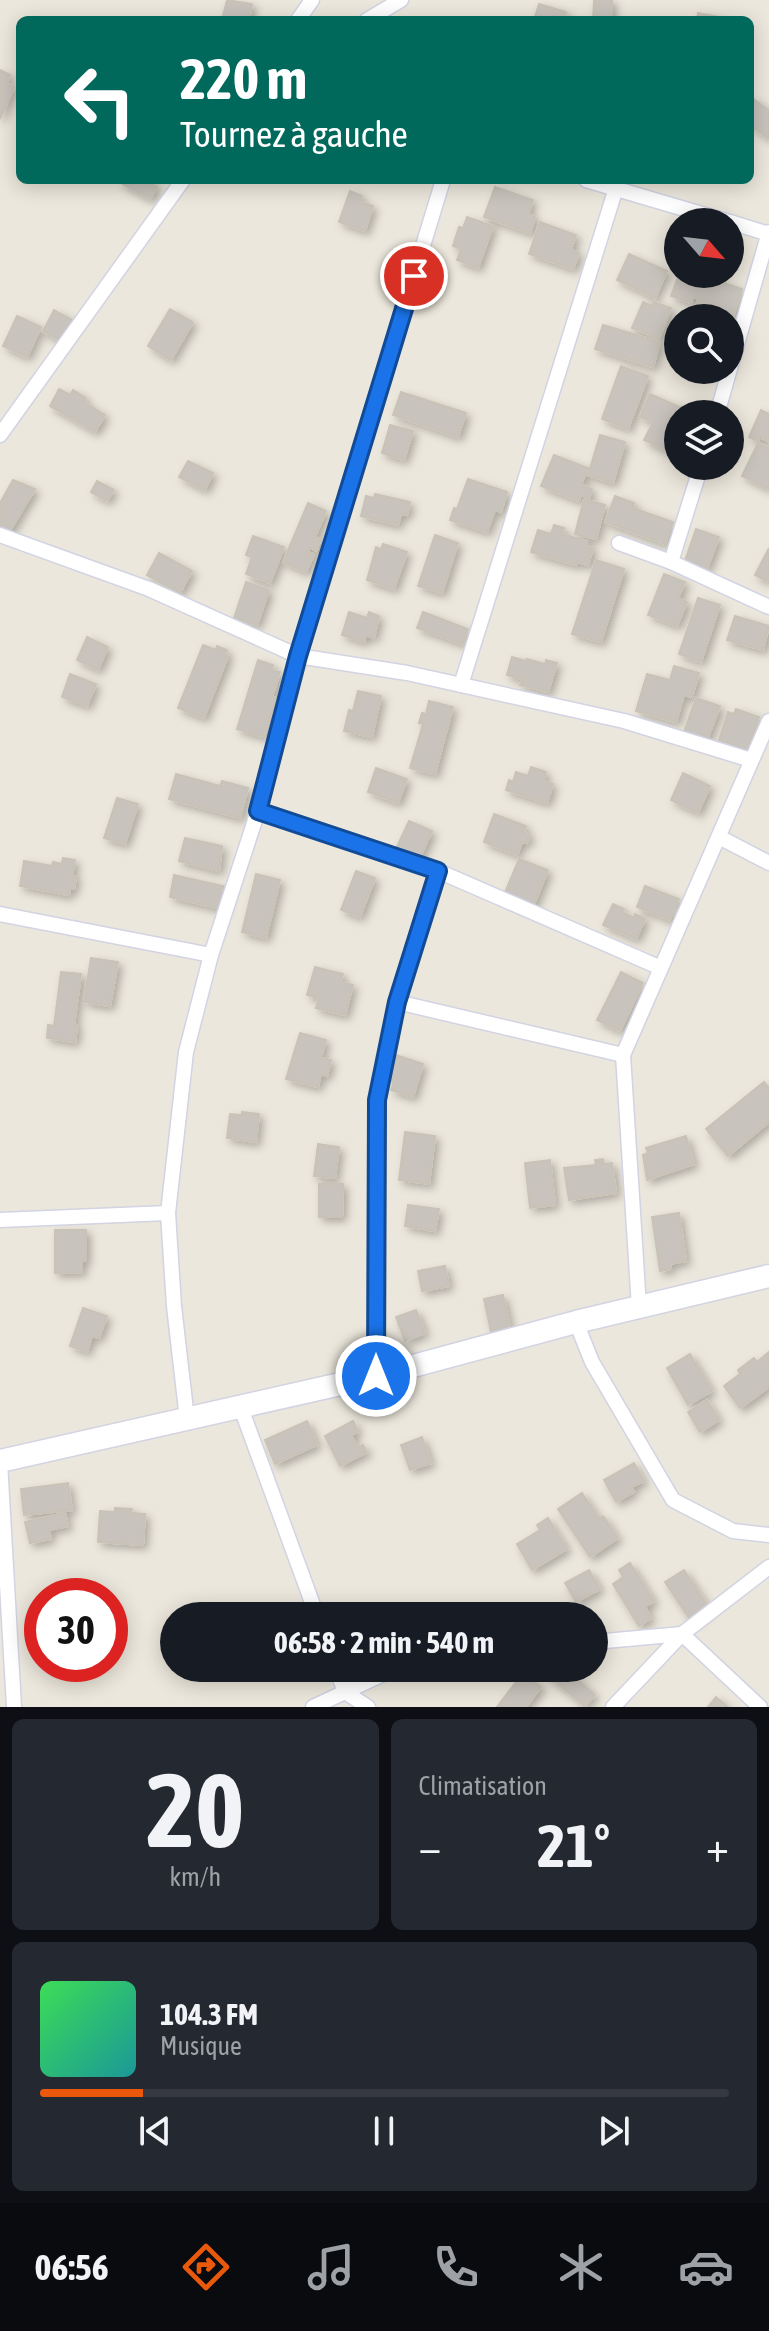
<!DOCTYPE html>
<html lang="fr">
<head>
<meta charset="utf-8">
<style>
	:root { --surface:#171b24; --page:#242831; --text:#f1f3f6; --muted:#9ea1a6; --line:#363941; --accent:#ea580c }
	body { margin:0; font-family:"Asap Condensed",sans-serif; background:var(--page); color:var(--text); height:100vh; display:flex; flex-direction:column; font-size:30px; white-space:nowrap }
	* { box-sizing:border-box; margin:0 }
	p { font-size:26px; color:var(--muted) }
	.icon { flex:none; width:44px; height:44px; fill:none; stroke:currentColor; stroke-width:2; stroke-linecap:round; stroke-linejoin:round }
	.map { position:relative; height:1707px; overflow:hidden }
	.panel { display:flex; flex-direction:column; gap:12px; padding:12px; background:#0d0f14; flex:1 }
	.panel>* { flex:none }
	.top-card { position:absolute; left:16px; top:16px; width:738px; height:168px; border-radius:12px; box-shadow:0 4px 20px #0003; background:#00695c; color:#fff; overflow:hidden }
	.needle { width:52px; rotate:118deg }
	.controls { position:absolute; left:664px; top:208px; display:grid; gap:16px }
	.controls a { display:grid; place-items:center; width:80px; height:80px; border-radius:50%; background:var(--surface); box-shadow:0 4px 20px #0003; font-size:40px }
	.speed { position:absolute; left:24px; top:1578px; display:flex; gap:16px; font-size:40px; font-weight:700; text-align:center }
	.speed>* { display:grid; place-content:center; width:104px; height:104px; border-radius:50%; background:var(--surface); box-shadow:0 4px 20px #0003; line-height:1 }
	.speed .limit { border:12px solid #d22; background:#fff; color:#111 }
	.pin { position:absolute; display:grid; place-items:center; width:68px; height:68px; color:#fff; margin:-34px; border:4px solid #fff; border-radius:50%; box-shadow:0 2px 8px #0007 }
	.me { position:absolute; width:88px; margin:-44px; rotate:0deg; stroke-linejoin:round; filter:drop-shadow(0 0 6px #0008) }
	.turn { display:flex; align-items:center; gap:28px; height:168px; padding:0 32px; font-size:36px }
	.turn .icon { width:104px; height:104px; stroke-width:2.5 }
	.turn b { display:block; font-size:56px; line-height:68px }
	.big { font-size:60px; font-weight:700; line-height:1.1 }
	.panel .widget { flex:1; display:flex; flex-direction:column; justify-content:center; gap:12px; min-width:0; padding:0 28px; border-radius:12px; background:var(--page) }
	.panel .dial { align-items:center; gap:0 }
	.dial b { font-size:104px; line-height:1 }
	.song { display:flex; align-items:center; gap:24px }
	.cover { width:96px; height:96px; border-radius:12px; background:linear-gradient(135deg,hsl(130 70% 55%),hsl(180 70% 35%)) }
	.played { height:8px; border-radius:4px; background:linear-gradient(90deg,var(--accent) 15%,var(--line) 15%) }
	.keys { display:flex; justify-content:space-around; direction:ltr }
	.heat { display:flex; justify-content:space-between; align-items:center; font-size:44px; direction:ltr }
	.panel .tiles { flex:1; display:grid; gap:12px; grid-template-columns:1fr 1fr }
	.widget:last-child { grid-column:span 2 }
	.trip { position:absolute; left:160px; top:1602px; width:448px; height:80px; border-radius:40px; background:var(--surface); box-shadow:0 4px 20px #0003; font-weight:700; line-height:80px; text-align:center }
	.tabs { display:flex; height:128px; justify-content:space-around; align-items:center; background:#090b0e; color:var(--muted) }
	.tabs .icon { width:56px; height:56px }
	.tabs .current { color:var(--accent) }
	.tabs b { font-size:36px; color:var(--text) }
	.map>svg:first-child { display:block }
	.building { fill:#c8c3bc; stroke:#c8c3b6; stroke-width:2; filter:url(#shadow) }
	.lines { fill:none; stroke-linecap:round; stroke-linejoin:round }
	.minor-casing { stroke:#d2d3e3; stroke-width:17 }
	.secondary-casing { stroke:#d2d3e3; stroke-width:25 }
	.minor { stroke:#fff; stroke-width:14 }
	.secondary { stroke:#fff; stroke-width:22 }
	.route-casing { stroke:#114b97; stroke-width:20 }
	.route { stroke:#1a73e8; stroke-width:14 }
</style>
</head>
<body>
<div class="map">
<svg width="769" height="1707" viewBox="0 0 769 1707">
	<defs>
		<filter id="shadow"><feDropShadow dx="4" dy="4" stdDeviation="4" flood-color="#0004"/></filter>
	</defs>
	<rect width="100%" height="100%" fill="#ece7dc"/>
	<g class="building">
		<polygon points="227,0 252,4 249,20 222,20"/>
		<polygon points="594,0 612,0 612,20 593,20"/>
		<polygon points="539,4 566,12 564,20 534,20"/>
		<polygon points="698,13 720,17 720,20 697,20"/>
		<polygon points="0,70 10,75 6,83 14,87 0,119"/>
		<polygon points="752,98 769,110 769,139 750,125 750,101"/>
		<polygon points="122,180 152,180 150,184 157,187 150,199 121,183"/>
		<polygon points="495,187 533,200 528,214 535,217 530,233 484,217"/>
		<polygon points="350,191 362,196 360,202 373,206 365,231 339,222"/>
		<polygon points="467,217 493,226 478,268 457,260 461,249 453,246 459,227 463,228"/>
		<polygon points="540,222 576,235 571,250 579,253 573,269 529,254"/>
		<polygon points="629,254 667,271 655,298 617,280"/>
		<polygon points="679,274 699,274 742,289 733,317 697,304 699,299 693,297 691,303 671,296"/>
		<polygon points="643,302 652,306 654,302 671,308 659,339 632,328"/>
		<polygon points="170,309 193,322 171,360 148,346"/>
		<polygon points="54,310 72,320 61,341 43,331"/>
		<polygon points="17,316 41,327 27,357 3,346"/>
		<polygon points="603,325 660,342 653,367 595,349"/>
		<polygon points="621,366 648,376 628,429 602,419"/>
		<polygon points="59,389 70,395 73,390 86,398 84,402 105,415 95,432 50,406"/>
		<polygon points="401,392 466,413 458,437 393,415"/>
		<polygon points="650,394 689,411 688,414 678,414 676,454 644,440 653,422 640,417"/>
		<polygon points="761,410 769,414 769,441 759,437 758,441 749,437"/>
		<polygon points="390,425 413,431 404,460 382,453"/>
		<polygon points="600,435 625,442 613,483 588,475"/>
		<polygon points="758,443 769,448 769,489 742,476"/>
		<polygon points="554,455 588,468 581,484 592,489 589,498 581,495 579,501 541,486"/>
		<polygon points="188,461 213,473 205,490 179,477"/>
		<polygon points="468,479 507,492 501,512 495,510 487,532 450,520 454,508 457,509"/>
		<polygon points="13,480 35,489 8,534 0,530 0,503"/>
		<polygon points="97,481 114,490 107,501 91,492"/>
		<polygon points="375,494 410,502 407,515 401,514 398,525 361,516 366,496 374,498"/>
		<polygon points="615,496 634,503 633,508 673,522 665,544 605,522"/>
		<polygon points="584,499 605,505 596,539 575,534"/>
		<polygon points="308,503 326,511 315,537 321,539 316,551 310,548 308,552 314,554 306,572 283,562"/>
		<polygon points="554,525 564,528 562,534 587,541 586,546 593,548 588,565 577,562 576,565 531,552 538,530 551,534"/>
		<polygon points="696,529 719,537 707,569 685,561"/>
		<polygon points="435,535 458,543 442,593 418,586"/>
		<polygon points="253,536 284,547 270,583 246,574 252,557 246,555"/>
		<polygon points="383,544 407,552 394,589 367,580 376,547 381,549"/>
		<polygon points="769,548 769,582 755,575"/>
		<polygon points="159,553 192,571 180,593 147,575"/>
		<polygon points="596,560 624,569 601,642 572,634"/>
		<polygon points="664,574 685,582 678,598 687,602 677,626 648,615"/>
		<polygon points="246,582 269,590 257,625 234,618"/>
		<polygon points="698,598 720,605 701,662 679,654"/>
		<polygon points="349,612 367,618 369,612 379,616 374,638 366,635 364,642 342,635"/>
		<polygon points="423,612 468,629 463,644 417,628"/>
		<polygon points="735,616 769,626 763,650 727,640"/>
		<polygon points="87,637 108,647 98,670 77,660"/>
		<polygon points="203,645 216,650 217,646 227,650 225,655 228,656 204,718 178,708"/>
		<polygon points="512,657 526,661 527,659 545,664 546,660 557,663 548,692 520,685 522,679 507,675"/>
		<polygon points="258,660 273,665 271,670 280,672 272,697 276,698 264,737 237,729"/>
		<polygon points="674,666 699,673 692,697 684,695 676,722 636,711 647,674 670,680"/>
		<polygon points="70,674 96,684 87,706 62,697"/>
		<polygon points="358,691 381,696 372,737 344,731 349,710 353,711"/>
		<polygon points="696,698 720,706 707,740 684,732"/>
		<polygon points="429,701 453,707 435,774 410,768 423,724 419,723 422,713 426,714"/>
		<polygon points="736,709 759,717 748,750 719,740 728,712 734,714"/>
		<polygon points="531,767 546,772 543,781 553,784 547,803 506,790 509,780 513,782 516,772 528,776"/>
		<polygon points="376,768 407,779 398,803 368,792"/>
		<polygon points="683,773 710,786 698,813 671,800"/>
		<polygon points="176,774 220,786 222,781 248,788 240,818 169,799"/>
		<polygon points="117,798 138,804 125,844 104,838"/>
		<polygon points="494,814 526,826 523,832 530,835 527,843 522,842 517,855 484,842"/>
		<polygon points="409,821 432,831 417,864 394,853"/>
		<polygon points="185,838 222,846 219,871 179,861"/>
		<polygon points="63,858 75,860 72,876 76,877 74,889 70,889 69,895 20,886 24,861 52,866 53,862 62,864"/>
		<polygon points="519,859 548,870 533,907 504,895"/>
		<polygon points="356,871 375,878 360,917 341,910"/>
		<polygon points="256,874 280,880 266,938 242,932"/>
		<polygon points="174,875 227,887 222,909 170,897"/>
		<polygon points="645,886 679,899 676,907 680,909 677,917 672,915 670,920 637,907"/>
		<polygon points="613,904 624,909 622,912 634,918 635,914 645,919 636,939 603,925"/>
		<polygon points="91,958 118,962 110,1006 84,1002"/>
		<polygon points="315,967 343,974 341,982 353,985 345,1015 316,1008 319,998 307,995"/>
		<polygon points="61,972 81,974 74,1025 77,1025 75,1042 47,1038 48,1025 54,1026"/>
		<polygon points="621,972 643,983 620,1031 597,1020"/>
		<polygon points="300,1033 326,1040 321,1058 331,1060 327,1076 321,1074 318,1087 286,1079"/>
		<polygon points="396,1055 423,1064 413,1097 391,1090 394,1082 388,1080"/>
		<polygon points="764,1082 769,1088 769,1122 728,1156 706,1129"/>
		<polygon points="242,1112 259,1114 256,1142 227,1138 230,1114 242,1115"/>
		<polygon points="405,1132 435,1136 429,1184 399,1180"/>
		<polygon points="686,1136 694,1164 647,1180 643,1155 648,1153 646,1148"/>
		<polygon points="318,1144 339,1147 335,1178 314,1176"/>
		<polygon points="603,1159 604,1164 612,1163 616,1193 569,1200 564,1168 596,1165 595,1160"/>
		<polygon points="550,1160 555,1205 530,1208 525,1163"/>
		<polygon points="319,1184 343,1184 342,1217 319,1217"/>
		<polygon points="408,1205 439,1209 435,1231 405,1226"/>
		<polygon points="679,1213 686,1261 670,1264 671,1269 660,1271 652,1217"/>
		<polygon points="55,1230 86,1230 86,1261 82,1261 82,1272 55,1273"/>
		<polygon points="445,1266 449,1286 422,1291 418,1271"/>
		<polygon points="503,1295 510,1328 491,1332 484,1299"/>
		<polygon points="83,1308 107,1316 99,1338 92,1336 87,1352 70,1346"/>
		<polygon points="416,1310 425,1333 405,1341 396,1317"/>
		<polygon points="769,1352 769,1387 740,1408 724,1386 740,1374 738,1370 754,1358 757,1362"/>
		<polygon points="690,1354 712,1391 688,1405 667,1368"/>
		<polygon points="707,1400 719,1420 700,1432 688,1412"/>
		<polygon points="307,1421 317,1445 275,1464 265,1440"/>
		<polygon points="353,1421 358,1432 351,1435 357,1447 363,1445 367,1452 340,1466 325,1436"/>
		<polygon points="422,1437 431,1463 410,1470 401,1445"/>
		<polygon points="634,1463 644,1481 631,1487 634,1492 616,1502 604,1480"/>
		<polygon points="68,1483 72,1510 24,1515 21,1489"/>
		<polygon points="582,1493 599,1519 603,1516 618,1538 590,1557 558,1509"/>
		<polygon points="115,1508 132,1509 131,1513 145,1514 143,1545 98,1542 100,1511 115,1512"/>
		<polygon points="65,1513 68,1526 49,1530 51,1539 30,1543 25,1522"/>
		<polygon points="548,1518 567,1549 532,1570 517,1544 540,1530 537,1525"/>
		<polygon points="630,1563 654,1601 645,1607 651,1618 639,1626 613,1584 623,1577 619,1570"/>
		<polygon points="589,1570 600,1589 576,1602 565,1583"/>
		<polygon points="684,1570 709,1608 691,1621 665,1582"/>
		<polygon points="546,1668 564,1668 595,1695 584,1706 543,1671"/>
		<polygon points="523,1673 541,1687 526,1707 497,1707"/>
		<polygon points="716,1697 728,1707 708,1707"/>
	</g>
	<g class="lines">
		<g class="minor-casing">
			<g id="minor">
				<polyline points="298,20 312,0"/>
				<polyline points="367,20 401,0"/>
				<polyline points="586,180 729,222"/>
				<polyline points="730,222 769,234"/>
				<polyline points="717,414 769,232"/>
				<polyline points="0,435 183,180"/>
				<polyline points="0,535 149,589 298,656 407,673 624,721 751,760"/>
				<polyline points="619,543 671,562 769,607"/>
				<polyline points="671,562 701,466"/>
				<polyline points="461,685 616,188"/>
				<polyline points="258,811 438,871 661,968"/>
				<polyline points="719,837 769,863"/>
				<polyline points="0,914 211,955"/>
				<polyline points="397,1002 623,1055"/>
				<polyline points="0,1220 168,1213"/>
				<polyline points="639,1307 623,1055 769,721"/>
				<polyline points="576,1322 592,1362 673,1500 733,1531 769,1535"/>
				<polyline points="376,1376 377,1100 397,1002 438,871"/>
				<polyline points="241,1408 317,1616"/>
				<polyline points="187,1419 174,1306 168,1213 186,1052 211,955 258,811 298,656 443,180"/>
				<polyline points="0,1462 14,1707"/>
				<polyline points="594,1642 682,1634 760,1707"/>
				<polyline points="336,1668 345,1692 368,1707"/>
				<polyline points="313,1707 396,1668"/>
				<polyline points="613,1707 682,1634 769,1567"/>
			</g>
		</g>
		<g class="secondary-casing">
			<polyline id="secondary" points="0,1461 376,1376 576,1322 769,1276"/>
		</g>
		<use href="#minor" class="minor"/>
		<use href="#secondary" class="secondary"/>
	</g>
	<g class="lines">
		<g class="route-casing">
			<polyline id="route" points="376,1376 377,1100 397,1002 438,871 258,811 298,656 414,276"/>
		</g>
		<use href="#route" class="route"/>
	</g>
</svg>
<div class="controls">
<a><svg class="needle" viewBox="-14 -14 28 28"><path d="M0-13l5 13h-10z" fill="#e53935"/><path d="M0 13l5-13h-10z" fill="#9ea1a6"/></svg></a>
<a><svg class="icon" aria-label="search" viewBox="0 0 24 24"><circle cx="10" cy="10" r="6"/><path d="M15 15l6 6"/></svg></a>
<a><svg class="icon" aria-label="layers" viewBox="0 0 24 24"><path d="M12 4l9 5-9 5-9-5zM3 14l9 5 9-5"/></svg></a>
</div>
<div class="speed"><div class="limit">30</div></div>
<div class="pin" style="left:414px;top:276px;background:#d93025"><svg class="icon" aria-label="arrive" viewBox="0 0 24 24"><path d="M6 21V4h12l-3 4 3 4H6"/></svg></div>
<svg class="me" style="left:376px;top:1376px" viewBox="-20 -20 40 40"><circle r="17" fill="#1a73e8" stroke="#fff" stroke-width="3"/><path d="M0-11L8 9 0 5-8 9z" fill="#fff"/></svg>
<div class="trip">06:58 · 2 min · 540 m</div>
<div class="top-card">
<div class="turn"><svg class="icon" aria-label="left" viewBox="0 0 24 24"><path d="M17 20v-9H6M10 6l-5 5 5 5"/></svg><div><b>220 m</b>Tournez à gauche</div></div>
</div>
</div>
<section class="panel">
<div class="tiles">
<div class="widget dial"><b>20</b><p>km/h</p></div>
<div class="widget"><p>Climatisation</p>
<div class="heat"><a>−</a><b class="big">21°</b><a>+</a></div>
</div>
<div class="widget">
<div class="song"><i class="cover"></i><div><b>104.3 FM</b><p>Musique</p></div></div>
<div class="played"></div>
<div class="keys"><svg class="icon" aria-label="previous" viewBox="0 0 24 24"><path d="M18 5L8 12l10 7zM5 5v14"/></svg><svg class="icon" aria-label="pause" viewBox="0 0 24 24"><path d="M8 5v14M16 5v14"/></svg><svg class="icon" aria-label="next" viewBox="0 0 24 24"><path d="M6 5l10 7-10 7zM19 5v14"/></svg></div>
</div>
</div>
</section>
<nav class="tabs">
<b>06:56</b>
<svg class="icon current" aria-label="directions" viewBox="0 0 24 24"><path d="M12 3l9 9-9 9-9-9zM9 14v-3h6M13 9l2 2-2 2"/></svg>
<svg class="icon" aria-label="music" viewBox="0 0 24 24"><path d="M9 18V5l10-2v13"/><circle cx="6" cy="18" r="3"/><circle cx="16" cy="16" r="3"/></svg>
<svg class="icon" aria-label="phone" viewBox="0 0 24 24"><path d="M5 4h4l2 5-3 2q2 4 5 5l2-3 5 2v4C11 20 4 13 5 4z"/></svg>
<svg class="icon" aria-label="climate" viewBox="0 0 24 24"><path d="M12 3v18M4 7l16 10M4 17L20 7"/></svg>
<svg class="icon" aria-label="car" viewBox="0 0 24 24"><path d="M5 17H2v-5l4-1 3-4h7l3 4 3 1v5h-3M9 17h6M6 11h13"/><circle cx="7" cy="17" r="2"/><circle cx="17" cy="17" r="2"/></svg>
</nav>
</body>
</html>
